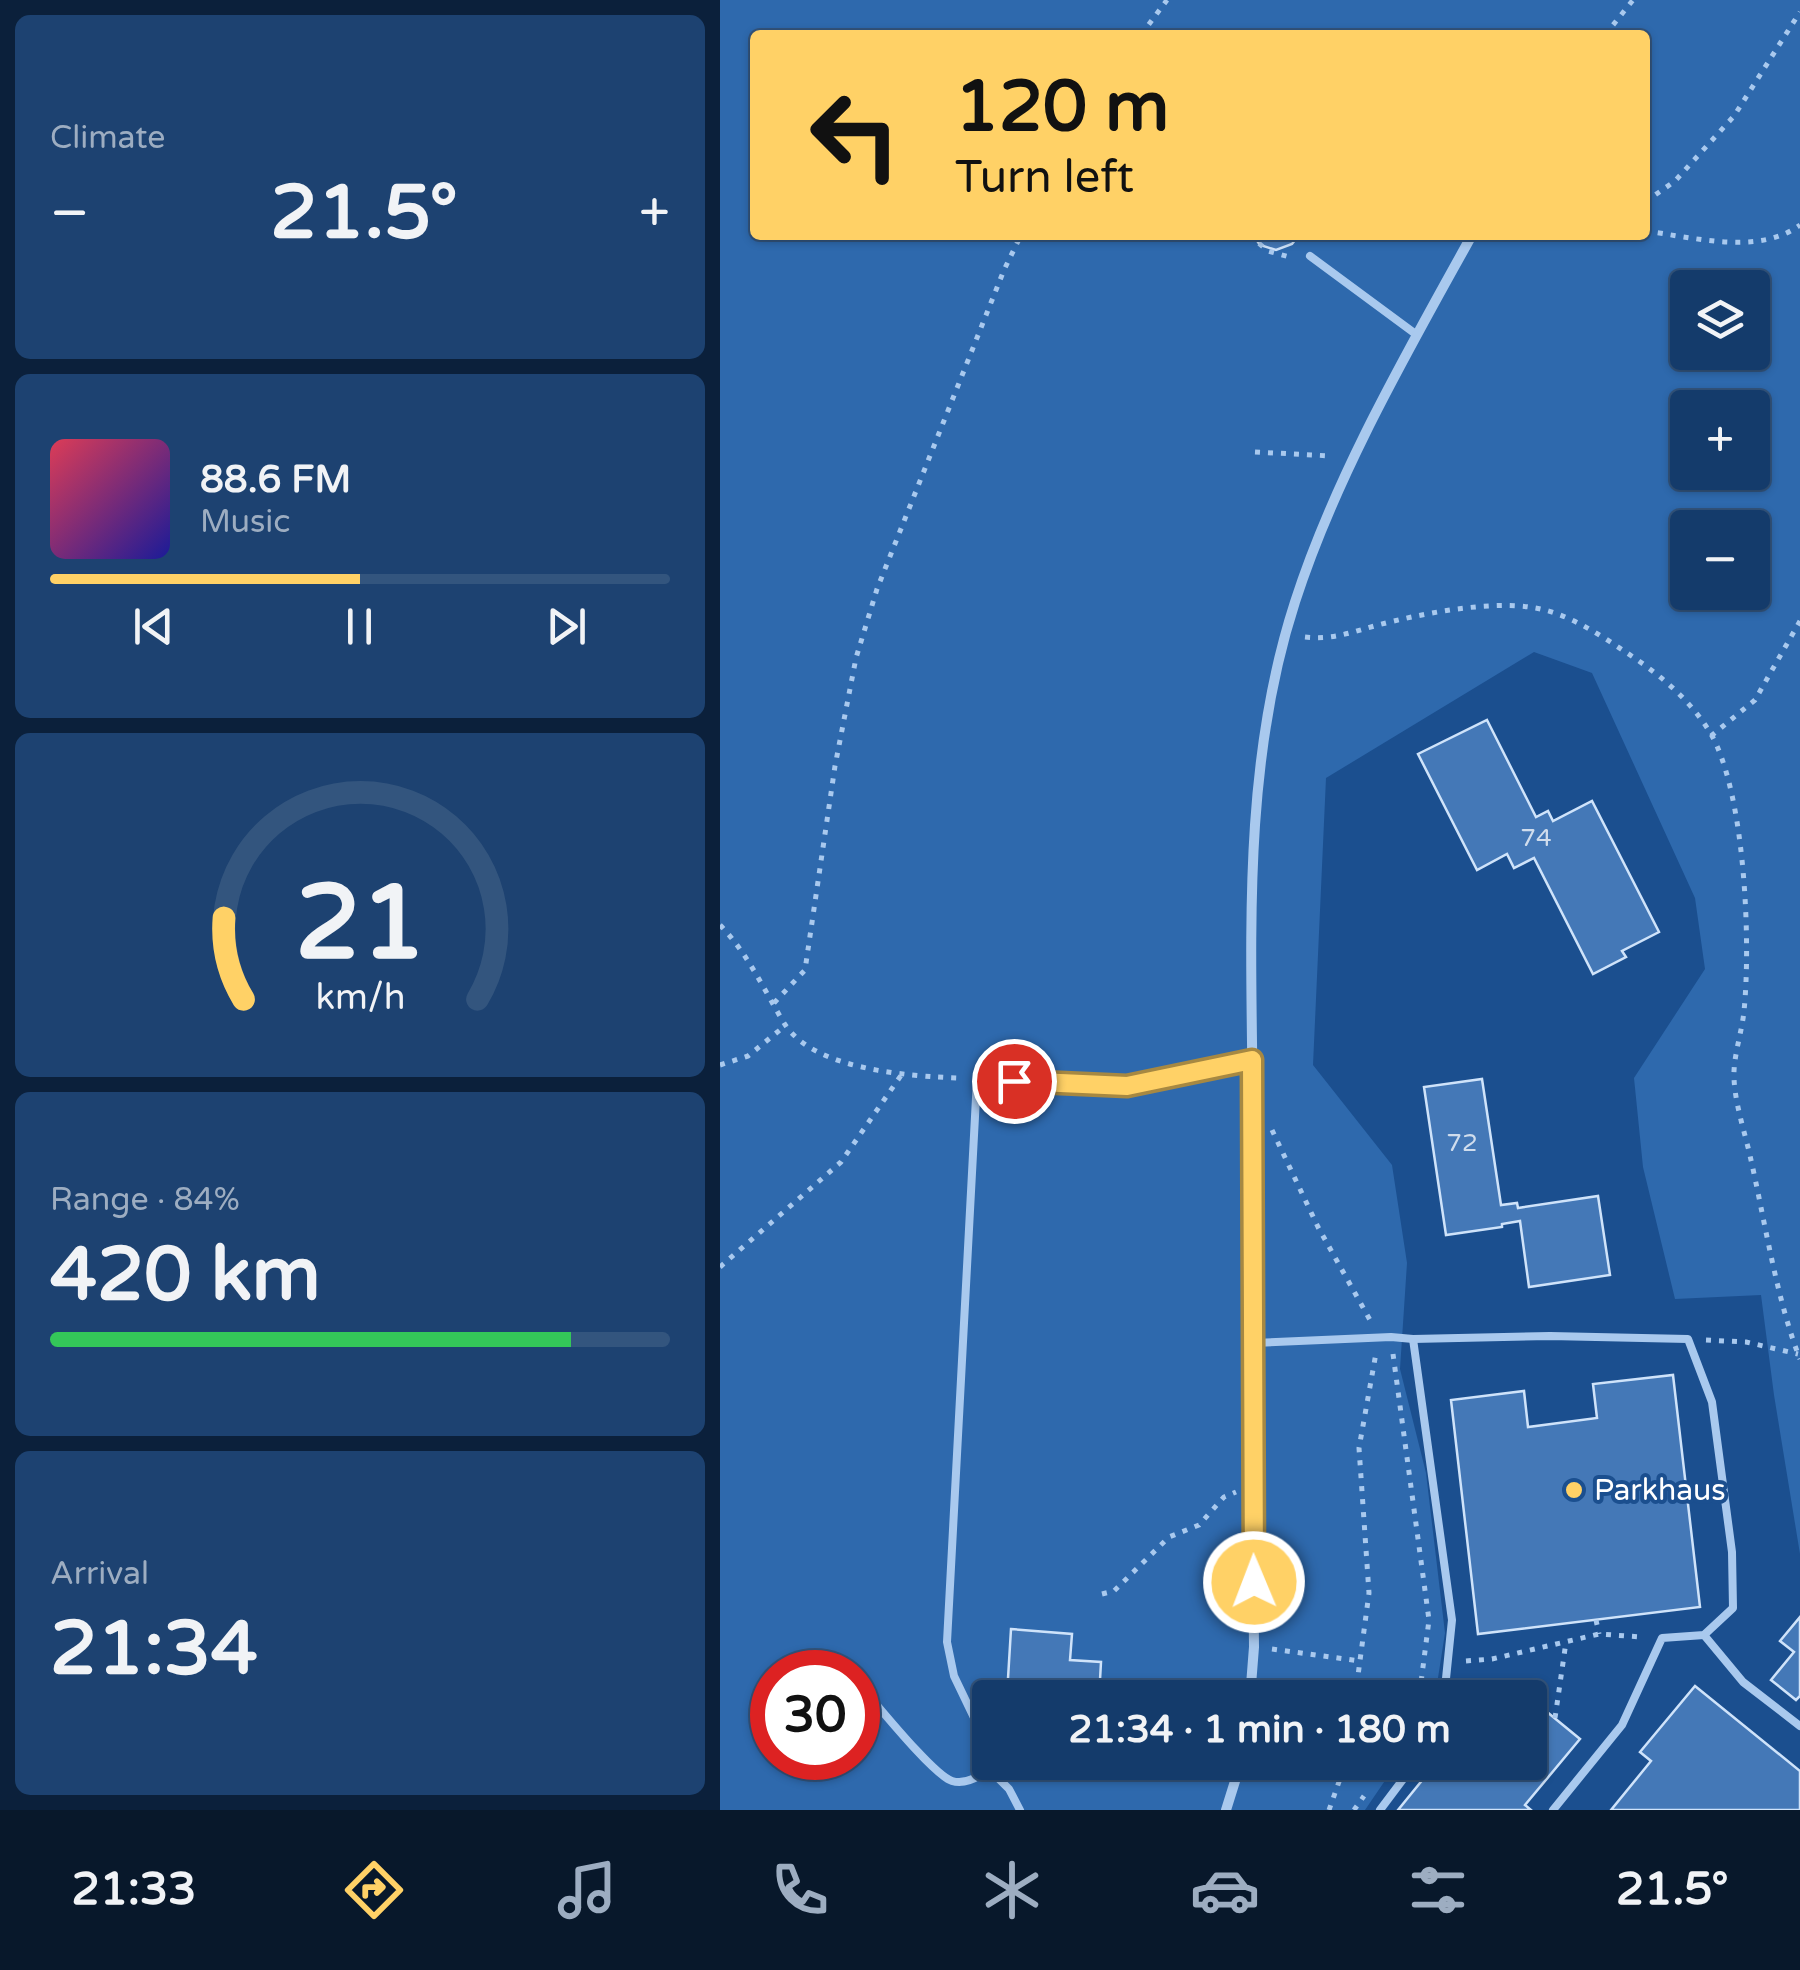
<!DOCTYPE html>
<html lang="en">
<head>
<meta charset="utf-8">
<style>
	:root { --surface:#143b6b; --page:#1d4271; --text:#f1f3f6; --muted:#9dadc1; --line:#33557e; --accent:#ffd166 }
	body { margin:0; font-family:"Varela Round",sans-serif; background:var(--page); color:var(--text); height:100vh; display:flex; flex-direction:column; font-size:38px; white-space:nowrap }
	* { box-sizing:border-box; margin:0 }
	p { font-size:32px; color:var(--muted) }
	.icon { flex:none; width:55px; height:55px; fill:none; stroke:currentColor; stroke-width:2; stroke-linecap:round; stroke-linejoin:round }
	.map { position:relative; flex:1; overflow:hidden }
	.sheet { display:flex; flex-direction:column; gap:15px; padding:15px; background:#0b203b; width:720px }
	.sheet>* { flex:none }
	.banner { position:absolute; left:30px; top:30px; width:900px; height:210px; border-radius:10px; box-shadow:0 2px 8px #0004,0 0 0 2px var(--line); background:#ffd166; color:#111; overflow:hidden }
	.controls { position:absolute; left:950px; top:270px; display:grid; gap:20px }
	.controls a { display:grid; place-items:center; width:100px; height:100px; border-radius:10px; background:var(--surface); box-shadow:0 2px 8px #0004,0 0 0 2px var(--line); font-size:50px }
	.speed { position:absolute; left:30px; top:1650px; display:flex; gap:20px; font-size:50px; font-weight:700; text-align:center }
	.speed>* { display:grid; place-content:center; width:130px; height:130px; border-radius:50%; background:var(--surface); box-shadow:0 2px 8px #0004,0 0 0 2px var(--line); line-height:1 }
	.speed .limit { border:15px solid #d22; background:#fff; color:#111 }
	.pin { position:absolute; display:grid; place-items:center; width:85px; height:85px; color:#fff; margin:-42px; border:5px solid #fff; border-radius:50%; box-shadow:0 2px 10px #0007 }
	.me { position:absolute; width:110px; margin:-55px; rotate:359deg; stroke-linejoin:round; filter:drop-shadow(0 0 8px #0008) }
	.turn { display:flex; align-items:center; gap:35px; height:210px; padding:0 40px; font-size:45px }
	.turn .icon { width:130px; height:130px; stroke-width:2.5 }
	.turn b { display:block; font-size:70px; line-height:85px }
	.big { font-size:75px; font-weight:700; line-height:1.1 }
	.sheet .widget { flex:1; display:flex; flex-direction:column; justify-content:center; gap:15px; min-width:0; padding:0 35px; border-radius:15px; background:var(--page) }
	.sheet .dial { align-items:center; gap:0 }
	.dial svg { height:260px; overflow:visible; fill:none; stroke:var(--line); stroke-width:7; stroke-linecap:round; text-anchor:middle }
	.dial text { fill:var(--text); stroke:none }
	.song { display:flex; align-items:center; gap:30px }
	.cover { width:120px; height:120px; border-radius:15px; background:linear-gradient(135deg,hsl(350 70% 55%),hsl(240 70% 35%)) }
	.played { height:10px; border-radius:5px; background:linear-gradient(90deg,var(--accent) 50%,var(--line) 50%) }
	.keys { display:flex; justify-content:space-around; direction:ltr }
	.heat { display:flex; justify-content:space-between; align-items:center; font-size:55px; direction:ltr }
	.charge { height:15px; border-radius:8px; background:linear-gradient(90deg,#34c759 84%,var(--line) 0) }
	.trip { position:absolute; left:252px; top:1680px; width:575px; height:100px; border-radius:10px; background:var(--surface); box-shadow:0 2px 8px #0004,0 0 0 2px var(--line); font-weight:700; line-height:100px; text-align:center }
	.menu { display:flex; height:160px; justify-content:space-around; align-items:center; background:#08182b; color:var(--muted) }
	.menu .icon { width:70px; height:70px }
	.menu .active { color:var(--accent) }
	.menu b { font-size:45px; color:var(--text) }
	main { display:flex; flex:1; min-height:0 }
	.map>svg:first-child { display:block }
	.green { fill:#2e69ad; fill-rule:evenodd }
	.building { fill:#4478b7; stroke:#cfe3fa; stroke-width:2.5 }
	.lines { fill:none; stroke-linecap:round; stroke-linejoin:round }
	.path { stroke:#a9c9ee; stroke-width:5; stroke-dasharray:5 8; stroke-linecap:butt }
	.lane { stroke:#a9c9ee; stroke-width:8 }
	.street { stroke:#a9c9ee; stroke-width:10 }
	.route-casing { stroke:#a68842; stroke-width:25 }
	.route { stroke:#ffd166; stroke-width:18 }
	.poi-dot { fill:#ffd166; stroke:#1b4f8f; stroke-width:4 }
	.labels { text-anchor:middle; stroke-width:8; stroke-linejoin:round; paint-order:stroke }
	.number-label { font-size:25px; fill:#d0dded }
	.poi-label { font-size:30px; fill:#fff; stroke:#1b4f8f; text-anchor:start }
</style>
</head>
<body>
<main>
<section class="sheet">
<div class="widget"><p>Climate</p>
<div class="heat"><a>−</a><b class="big">21.5°</b><a>+</a></div>
</div>
<div class="widget">
<div class="song"><i class="cover"></i><div><b>88.6 FM</b><p>Music</p></div></div>
<div class="played"></div>
<div class="keys"><svg class="icon" aria-label="previous" viewBox="0 0 24 24"><path d="M18 5L8 12l10 7zM5 5v14"/></svg><svg class="icon" aria-label="pause" viewBox="0 0 24 24"><path d="M8 5v14M16 5v14"/></svg><svg class="icon" aria-label="next" viewBox="0 0 24 24"><path d="M6 5l10 7-10 7zM19 5v14"/></svg></div>
</div>
<div class="widget dial"><svg viewBox="0 0 100 80">
<path d="M14 69A42 42 0 1 1 86 69"/>
<path d="M14 69A42 42 0 0 1 8 44" stroke="#ffd166"/>
<text x="50" y="56" font-size="32" font-weight="700">21</text>
<text x="50" y="72" font-size="11">km/h</text>
</svg></div>
<div class="widget"><p>Range · 84%</p><b class="big">420 km</b><div class="charge"></div></div>
<div class="widget"><p>Arrival</p><b class="big">21:34</b></div>
</section>
<div class="map">
<svg width="1080" height="1810" viewBox="0 0 1080 1810">
	<rect width="100%" height="100%" fill="#1b4f8f"/>
	<path class="green" d="M 0,0 L 1080,0 L 1080,1554 L 1054,1395 L 1041,1295 L 955,1299 L 923,1167 L 914,1078 L 985,969 L 975,898 L 872,673 L 814,652 L 606,778 L 593,1065 L 672,1165 L 687,1263 L 680,1369 L 706,1473 L 725,1633 L 715,1697 L 270,1698 L 270,1762 L 677,1763 L 645,1810 L 0,1810 ZM 35,35 L 925,35 L 925,235 L 35,235 ZM 968,288 L 1032,288 L 1032,352 L 968,352 ZM 968,408 L 1032,408 L 1032,472 L 968,472 ZM 968,528 L 1032,528 L 1032,592 L 968,592 ZM 52,1672 L 138,1672 L 138,1758 L 52,1758 Z"/>
	<g class="building">
		<polygon points="533,235 579,235 572,244 556,250 540,245"/>
		<polygon points="767,720 816,817 828,811 833,821 872,801 939,932 902,951 906,957 873,974 814,858 794,868 787,854 757,870 698,754"/>
		<polygon points="762,1079 781,1205 797,1203 798,1208 878,1196 890,1275 809,1287 800,1221 782,1224 782,1227 726,1235 704,1087"/>
		<polygon points="953,1375 980,1607 758,1634 731,1400 804,1391 808,1427 877,1418 873,1384"/>
		<polygon points="1080,1617 1080,1696 1076,1700 1051,1680 1074,1652 1060,1641"/>
		<polygon points="291,1629 352,1634 350,1660 381,1662 379,1698 287,1695"/>
		<polygon points="795,1686 809,1698 786,1698"/>
		<polygon points="975,1686 1080,1771 1080,1810 891,1810 931,1761 920,1752"/>
		<polygon points="810,1698 860,1739 805,1805 811,1810 678,1810 717,1762 751,1762 757,1768 761,1762 810,1762"/>
	</g>
	<g class="lines">
		<g class="path">
			<polyline points="421,35 447,0"/>
			<polyline points="885,35 913,0"/>
			<polyline points="925,202 955,181 1014,116 1080,12"/>
			<path d="M 925,231 C 973,237 1038,256 1080,225"/>
			<polyline points="529,235 548,251 573,258"/>
			<polyline points="535,452 612,456"/>
			<path d="M 585,637 C 613,640 632,632 658,625 C 700,614 765,601 809,607 C 843,611 876,632 904,651 C 938,673 970,699 991,734 C 1025,794 1031,942 1024,1011 C 1022,1031 1015,1051 1014,1071 C 1013,1099 1025,1132 1031,1160 C 1045,1222 1057,1301 1080,1359"/>
			<polyline points="991,736 1035,700 1080,621"/>
			<path d="M 0,925 C 28,954 43,988 64,1023 C 93,1070 188,1076 239,1078"/>
			<polyline points="54,1003 85,970 115,766 136,658 157,589 284,270 301,235"/>
			<polyline points="0,1065 28,1056 66,1025"/>
			<polyline points="552,1130 598,1227 650,1320"/>
			<polyline points="0,1267 121,1162 182,1074"/>
			<polyline points="986,1340 1026,1342 1078,1354"/>
			<polyline points="673,1354 709,1620 699,1698"/>
			<polyline points="382,1594 394,1591 449,1537 479,1525 504,1497 516,1492"/>
			<polyline points="876,1620 879,1634"/>
			<polyline points="552,1649 640,1661"/>
			<polyline points="746,1661 772,1659 879,1634 922,1637"/>
			<polyline points="635,1698 649,1593 639,1448 656,1353"/>
			<polyline points="835,1718 846,1642"/>
			<polyline points="609,1810 626,1762"/>
			<polyline points="634,1810 644,1796"/>
		</g>
		<g class="lane">
			<polyline points="590,256 697,335"/>
			<polyline points="693,1339 732,1620 724,1698"/>
			<polyline points="534,1343 671,1337 693,1339 830,1336 968,1339 992,1402 1012,1552 1013,1608 984,1635 942,1638 902,1725 833,1810"/>
			<polyline points="984,1635 1023,1682 1080,1726"/>
			<polyline points="122,1666 128,1672"/>
			<path d="M 138,1683 C 155,1702 213,1775 232,1781 C 245,1785 260,1776 269,1769 L 270,1762"/>
			<polyline points="270,1751 234,1676 227,1642 257,1079 407,1087 532,1060"/>
			<polyline points="269,1769 289,1789 300,1810"/>
			<polyline points="660,1810 696,1762"/>
		</g>
		<g class="street">
			<path d="M 530,1698 L 534,1647 C 532,1473 533,1300 533,1126 C 532,951 520,771 575,602 C 616,475 688,351 752,235"/>
			<polyline points="506,1810 521,1762"/>
		</g>
	</g>
	<g class="lines">
		<g class="route-casing">
			<polyline id="route" points="294,1081 407,1086 532,1060 534,1582"/>
		</g>
		<use href="#route" class="route"/>
	</g>
	<circle class="poi-dot" cx="854" cy="1490" r="10"/>
	<g class="labels">
		<g class="number-label">
			<text x="816" y="846">74</text>
			<text x="742" y="1151">72</text>
		</g>
		<g class="poi-label">
			<text x="874" y="1500">Parkhaus</text>
		</g>
	</g>
</svg>
<div class="controls">
<a><svg class="icon" aria-label="layers" viewBox="0 0 24 24"><path d="M12 4l9 5-9 5-9-5zM3 14l9 5 9-5"/></svg></a>
<a>+</a>
<a>−</a>
</div>
<div class="speed"><div class="limit">30</div></div>
<div class="pin" style="left:294px;top:1081px;background:#d93025"><svg class="icon" aria-label="arrive" viewBox="0 0 24 24"><path d="M6 21V4h12l-3 4 3 4H6"/></svg></div>
<svg class="me" style="left:534px;top:1582px" viewBox="-20 -20 40 40"><circle r="17" fill="#ffd166" stroke="#fff" stroke-width="3"/><path d="M0-11L8 9 0 5-8 9z" fill="#fff"/></svg>
<div class="trip">21:34 · 1 min · 180 m</div>
<div class="banner">
<div class="turn"><svg class="icon" aria-label="left" viewBox="0 0 24 24"><path d="M17 20v-9H6M10 6l-5 5 5 5"/></svg><div><b>120 m</b>Turn left</div></div>
</div>
</div>
</main>
<nav class="menu">
<b>21:33</b>
<svg class="icon active" aria-label="directions" viewBox="0 0 24 24"><path d="M12 3l9 9-9 9-9-9zM9 14v-3h6M13 9l2 2-2 2"/></svg>
<svg class="icon" aria-label="music" viewBox="0 0 24 24"><path d="M9 18V5l10-2v13"/><circle cx="6" cy="18" r="3"/><circle cx="16" cy="16" r="3"/></svg>
<svg class="icon" aria-label="phone" viewBox="0 0 24 24"><path d="M5 4h4l2 5-3 2q2 4 5 5l2-3 5 2v4C11 20 4 13 5 4z"/></svg>
<svg class="icon" aria-label="climate" viewBox="0 0 24 24"><path d="M12 3v18M4 7l16 10M4 17L20 7"/></svg>
<svg class="icon" aria-label="car" viewBox="0 0 24 24"><path d="M5 17H2v-5l4-1 3-4h7l3 4 3 1v5h-3M9 17h6M6 11h13"/><circle cx="7" cy="17" r="2"/><circle cx="17" cy="17" r="2"/></svg>
<svg class="icon" aria-label="filters" viewBox="0 0 24 24"><path d="M4 7h16M4 17h16"/><circle cx="9" cy="7" r="2"/><circle cx="15" cy="17" r="2"/></svg>
<b>21.5°</b>
</nav>
</body>
</html>
